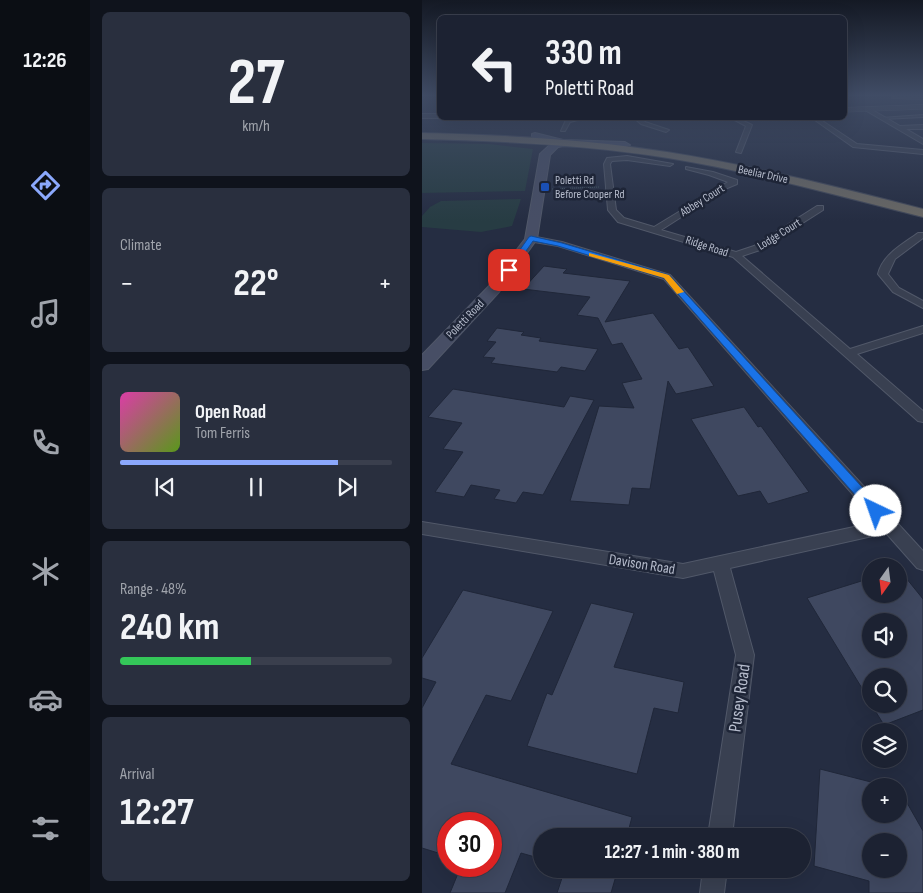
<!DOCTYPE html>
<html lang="en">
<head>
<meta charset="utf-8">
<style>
	:root { --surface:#1c2232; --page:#292f3e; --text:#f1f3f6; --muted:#a0a4ac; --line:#3a3f4d; --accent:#8ba8fc }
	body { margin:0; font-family:"Sofia Sans Condensed",sans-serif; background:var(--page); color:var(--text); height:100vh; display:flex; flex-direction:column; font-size:19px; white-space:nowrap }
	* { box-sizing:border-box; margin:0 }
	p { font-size:16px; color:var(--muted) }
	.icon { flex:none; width:28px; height:28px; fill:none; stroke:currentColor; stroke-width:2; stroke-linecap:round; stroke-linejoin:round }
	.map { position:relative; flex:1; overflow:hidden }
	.sheet { display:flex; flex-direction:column; gap:12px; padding:12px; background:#0f131c; width:332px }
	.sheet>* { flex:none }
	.hud { position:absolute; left:15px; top:15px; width:410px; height:105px; border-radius:8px; box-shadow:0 5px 20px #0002,0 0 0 1px var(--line); background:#1c2232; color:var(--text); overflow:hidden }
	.needle { width:32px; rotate:194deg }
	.controls { position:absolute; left:440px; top:558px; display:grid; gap:10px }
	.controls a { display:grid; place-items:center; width:45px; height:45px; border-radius:50%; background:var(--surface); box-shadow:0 5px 20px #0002,0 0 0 1px var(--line); font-size:25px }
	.speed { position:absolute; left:15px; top:812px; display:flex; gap:10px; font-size:25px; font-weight:700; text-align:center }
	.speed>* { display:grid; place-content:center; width:65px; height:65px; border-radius:50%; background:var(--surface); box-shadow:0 5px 20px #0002,0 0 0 1px var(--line); line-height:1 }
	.speed .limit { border:8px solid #d22; background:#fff; color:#111 }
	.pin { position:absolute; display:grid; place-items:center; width:42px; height:42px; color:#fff; margin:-21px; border-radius:10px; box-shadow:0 2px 8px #0006 }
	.me { position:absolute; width:55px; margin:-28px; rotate:318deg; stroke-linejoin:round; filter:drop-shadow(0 0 4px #0008) }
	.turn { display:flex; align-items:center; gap:18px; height:105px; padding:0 25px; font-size:22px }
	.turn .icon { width:65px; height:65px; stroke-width:2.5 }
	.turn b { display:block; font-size:35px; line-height:42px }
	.big { font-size:38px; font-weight:700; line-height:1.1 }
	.sheet .card { flex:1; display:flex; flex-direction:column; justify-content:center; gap:8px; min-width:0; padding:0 18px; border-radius:8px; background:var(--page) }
	.sheet .dial { align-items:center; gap:0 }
	.dial b { font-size:65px; line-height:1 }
	.song { display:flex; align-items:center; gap:15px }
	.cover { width:60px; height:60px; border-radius:8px; background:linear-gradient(135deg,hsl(320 70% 55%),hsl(90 70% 35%)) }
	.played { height:5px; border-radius:2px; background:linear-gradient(90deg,var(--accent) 80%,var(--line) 80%) }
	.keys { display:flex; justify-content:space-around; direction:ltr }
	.heat { display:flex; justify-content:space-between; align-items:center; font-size:28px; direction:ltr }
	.charge { height:8px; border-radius:4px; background:linear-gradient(90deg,#34c759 48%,var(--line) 0) }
	.trip { position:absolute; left:111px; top:828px; width:278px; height:50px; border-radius:25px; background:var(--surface); box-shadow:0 5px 20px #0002,0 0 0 1px var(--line); font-weight:700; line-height:50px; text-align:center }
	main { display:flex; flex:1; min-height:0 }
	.menu { display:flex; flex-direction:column; width:90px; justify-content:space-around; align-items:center; background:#0b0e14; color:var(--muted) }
	.menu .icon { width:35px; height:35px }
	.menu .on { color:var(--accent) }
	.menu b { font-size:22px; color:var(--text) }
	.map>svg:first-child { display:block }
	.green { fill:#273c43 }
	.building { fill:#3f4860; stroke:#202739; fill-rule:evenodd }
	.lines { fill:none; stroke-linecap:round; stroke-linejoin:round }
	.service-casing { stroke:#515869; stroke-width:2 }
	.minor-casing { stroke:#515869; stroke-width:2 }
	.tertiary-casing { stroke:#515869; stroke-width:1 }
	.secondary-casing { stroke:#515869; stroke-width:2 }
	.trunk-casing { stroke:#414859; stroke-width:2 }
	.path { stroke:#455960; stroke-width:1; stroke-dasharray:1 1; stroke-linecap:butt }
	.service { fill:#394051; fill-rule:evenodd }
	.minor { fill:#394051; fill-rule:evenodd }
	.tertiary { fill:#394051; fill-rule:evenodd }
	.secondary { fill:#474e65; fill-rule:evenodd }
	.trunk { fill:#686764; fill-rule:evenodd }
	.route { fill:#1a73e8; stroke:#114b97 }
	.slow { fill:#f59e0b }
	.transit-dot { fill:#1a4fb4; stroke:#1e2537; stroke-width:2 }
	.labels { text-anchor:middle; stroke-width:5; stroke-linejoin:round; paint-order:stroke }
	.far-street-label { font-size:12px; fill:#b6bccc; stroke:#1e2537 }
	.far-poi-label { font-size:12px; fill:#b6bccc; stroke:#1e2537; text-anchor:start }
	.street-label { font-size:15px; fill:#b6bccc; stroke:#1e2537 }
	.near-street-label { font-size:18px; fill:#b6bccc; stroke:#1e2537 }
</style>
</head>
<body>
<main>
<nav class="menu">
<b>12:26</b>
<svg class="icon on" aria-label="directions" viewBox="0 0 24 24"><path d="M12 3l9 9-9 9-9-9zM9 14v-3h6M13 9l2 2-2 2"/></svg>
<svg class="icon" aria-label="music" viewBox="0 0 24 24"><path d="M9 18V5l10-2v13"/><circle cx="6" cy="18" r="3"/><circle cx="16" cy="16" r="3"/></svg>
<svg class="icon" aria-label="phone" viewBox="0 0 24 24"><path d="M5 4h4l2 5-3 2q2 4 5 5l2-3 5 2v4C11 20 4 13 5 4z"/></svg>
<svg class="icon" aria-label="climate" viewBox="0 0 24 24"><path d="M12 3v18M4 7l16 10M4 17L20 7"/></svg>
<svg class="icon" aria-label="car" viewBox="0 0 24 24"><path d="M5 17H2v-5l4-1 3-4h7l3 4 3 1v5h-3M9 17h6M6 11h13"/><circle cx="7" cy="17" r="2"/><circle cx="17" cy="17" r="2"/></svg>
<svg class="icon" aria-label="filters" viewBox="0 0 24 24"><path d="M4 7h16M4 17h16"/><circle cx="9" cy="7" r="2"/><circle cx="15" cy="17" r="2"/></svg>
</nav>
<section class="sheet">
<div class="card dial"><b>27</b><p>km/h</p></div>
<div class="card"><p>Climate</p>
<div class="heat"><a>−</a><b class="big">22°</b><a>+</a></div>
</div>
<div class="card">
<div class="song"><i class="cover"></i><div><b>Open Road</b><p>Tom Ferris</p></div></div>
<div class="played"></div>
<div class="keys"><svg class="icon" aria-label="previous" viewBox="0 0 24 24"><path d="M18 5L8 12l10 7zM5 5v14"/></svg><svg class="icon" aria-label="pause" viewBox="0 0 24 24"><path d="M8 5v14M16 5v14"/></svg><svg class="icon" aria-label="next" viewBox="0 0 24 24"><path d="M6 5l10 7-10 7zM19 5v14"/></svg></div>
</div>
<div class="card"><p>Range · 48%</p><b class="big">240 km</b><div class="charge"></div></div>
<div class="card"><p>Arrival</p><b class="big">12:27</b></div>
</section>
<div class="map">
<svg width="501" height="893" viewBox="0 0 501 893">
	<rect width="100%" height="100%" fill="#252d42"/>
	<g class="green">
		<polygon points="0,143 67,144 111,149 103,191 0,193"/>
		<polygon points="99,199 90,226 59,232 0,227 0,216 8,207 19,201"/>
	</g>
	<g class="building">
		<polygon points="122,266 145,269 141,273 208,281 183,322 231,313 257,349 266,347 292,386 254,394 246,381 228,489 210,488 207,505 148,501 177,406 212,408 200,383 220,379 200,343 190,345 176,318 155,315 168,297 101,289"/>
		<polygon points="75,328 102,332 99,335 119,338 117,341 176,349 163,371 139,367 135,372 69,363 73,358 61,357 74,342 65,341"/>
		<polygon points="31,389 142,407 148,396 172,400 121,495 101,492 94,503 72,499 78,490 49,485 42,497 13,492 41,452 21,449 40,423 6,417"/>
		<polygon points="322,407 336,427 339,426 387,492 346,504 338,491 316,496 269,419"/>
		<path d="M 476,568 L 501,599 L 501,710 L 462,725 L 449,704 L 476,704 L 476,676 L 449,676 L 449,703 L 385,598 L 449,578 L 449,594 L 476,594 ZM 449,621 L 476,621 L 476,649 L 449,649 Z"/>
		<polygon points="41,590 131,611 89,701 64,695 29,764 210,817 205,836 120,836 120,859 99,853 83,893 28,893 39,866 69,866 69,824 26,824 26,856 0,848 0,708 14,682 0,678 0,658"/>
		<polygon points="169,603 212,613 192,667 262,682 256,713 232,708 215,774 105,746 125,693 130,695"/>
		<path d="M 398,769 L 449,782 L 449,814 L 476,814 L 476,787 L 501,831 L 501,893 L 447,893 L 447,881 L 392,866 ZM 449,841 L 476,841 L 476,869 L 449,869 Z"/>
		<polygon points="143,869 196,869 189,893 135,893"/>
	</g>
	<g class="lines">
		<g class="service-casing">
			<polygon id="service" points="501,115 501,117 460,119 459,118"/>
		</g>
		<g class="minor-casing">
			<g id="minor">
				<polygon points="501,96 501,99 470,98 473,96"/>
				<polygon points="443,108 447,108 478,126 501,125 501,129 484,129 501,139 501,144 443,110"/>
				<polygon points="0,114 18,114 19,118 0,118"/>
				<polygon points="155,118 163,118 148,122 143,131 139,131 144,120"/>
				<polygon points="212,118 218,118 223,122 247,130 244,132 219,124"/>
				<polygon points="309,118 315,118 330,125 319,153 314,152 324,126"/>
				<polygon points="390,118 396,118 435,144 501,150 501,154 431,147"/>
				<polygon points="205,156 251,164 248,166 205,160 190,161 188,164 194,210 202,218 232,227 306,182 287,175 264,169 264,167 291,172 315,180 315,184 303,189 239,230 314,252 332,246 395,206 401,206 401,210 338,250 320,256 428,349 501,326 501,333 435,354 501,411 501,422 496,421 311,257 196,222 186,210 182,164 185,158"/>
				<path d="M 496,233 L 501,233 L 501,238 L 473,259 L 466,274 L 477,288 L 501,301 L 501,308 L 471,292 L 456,274 C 461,254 481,244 496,233 Z"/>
				<polygon points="109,236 140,242 248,275 501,551 501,570 495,568 464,533 308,568 332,655 310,836 286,836 314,655 292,571 261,578 0,534 0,522 261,564 455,522 242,279 136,246 106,241 106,237"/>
				<polygon points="281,869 305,869 302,893 278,893"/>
			</g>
		</g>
		<g class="tertiary-casing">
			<polygon id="tertiary" points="501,105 501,109 422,112 422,108"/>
		</g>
		<g class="secondary-casing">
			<polygon id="secondary" points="113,133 141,140 203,142 208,145 203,148 141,146 136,147 128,155 115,239 77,292 6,369 0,370 0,355 67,286 103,239 118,154 130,143 110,138 110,134"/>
		</g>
		<g class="trunk-casing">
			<path id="trunk" d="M 0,133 C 82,135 164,139 245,152 C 332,166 416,187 501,209 L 501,217 C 416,196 332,172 246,158 C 164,145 82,141 0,139 Z"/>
		</g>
		<g class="path">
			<polyline points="128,118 136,120"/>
			<polyline points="130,189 177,187"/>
		</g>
		<use href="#service" class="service"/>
		<use href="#minor" class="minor"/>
		<use href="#tertiary" class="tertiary"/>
		<use href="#secondary" class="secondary"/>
		<use href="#trunk" class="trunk"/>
	</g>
	<linearGradient id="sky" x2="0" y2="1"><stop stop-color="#141924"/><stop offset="0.43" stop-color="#404c65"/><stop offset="1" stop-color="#404c65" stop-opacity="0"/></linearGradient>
	<rect width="501" height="221" fill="url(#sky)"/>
	<polygon class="route" points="109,236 140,243 247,275 459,508 460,511 459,514 450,514 242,278 136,246 111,241 90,271 85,271 85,268 107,237"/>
	<polygon class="slow" points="167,253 247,275 262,292 255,294 242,278 167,256"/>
	<rect class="transit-dot" x="118" y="182" width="10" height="10" rx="2.5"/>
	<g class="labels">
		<g class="far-street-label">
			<text transform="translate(341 174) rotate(12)" y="4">Beeliar Drive</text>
			<text transform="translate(280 200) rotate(-32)" y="4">Abbey Court</text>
			<text transform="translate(357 234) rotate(-32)" y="4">Lodge Court</text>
			<text transform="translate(285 246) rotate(18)" y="4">Ridge Road</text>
			<text transform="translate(43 319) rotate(-46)" y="4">Poletti Road</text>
		</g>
		<g class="far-poi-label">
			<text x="133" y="184">Poletti Rd<tspan x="133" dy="14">Before Cooper Rd</tspan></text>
		</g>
		<g class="street-label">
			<text transform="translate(220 564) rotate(9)" y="5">Davison Road</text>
		</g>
		<g class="near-street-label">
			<text transform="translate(317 698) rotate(-82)" y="6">Pusey Road</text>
		</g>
	</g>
</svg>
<div class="controls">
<a><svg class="needle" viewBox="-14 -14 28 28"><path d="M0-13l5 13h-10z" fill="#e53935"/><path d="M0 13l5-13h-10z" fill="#a0a4ac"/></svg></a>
<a><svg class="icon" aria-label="sound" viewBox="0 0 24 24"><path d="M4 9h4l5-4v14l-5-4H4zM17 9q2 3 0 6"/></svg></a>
<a><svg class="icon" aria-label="search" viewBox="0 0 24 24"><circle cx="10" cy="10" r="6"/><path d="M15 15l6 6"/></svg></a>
<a><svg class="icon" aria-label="layers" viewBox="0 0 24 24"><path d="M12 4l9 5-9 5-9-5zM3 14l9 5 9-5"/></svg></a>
<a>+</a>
<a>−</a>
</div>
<div class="speed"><div class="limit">30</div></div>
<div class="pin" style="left:87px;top:270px;background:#d93025"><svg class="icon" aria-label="arrive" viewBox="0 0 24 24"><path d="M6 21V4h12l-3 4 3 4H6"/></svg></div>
<svg class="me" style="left:454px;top:511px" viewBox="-20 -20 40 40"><circle r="19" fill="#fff"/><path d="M0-13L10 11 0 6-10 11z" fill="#1a73e8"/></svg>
<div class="trip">12:27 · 1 min · 380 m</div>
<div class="hud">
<div class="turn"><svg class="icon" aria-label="left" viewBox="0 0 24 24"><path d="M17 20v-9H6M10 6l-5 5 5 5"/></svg><div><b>330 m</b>Poletti Road</div></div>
</div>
</div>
</main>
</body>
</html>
